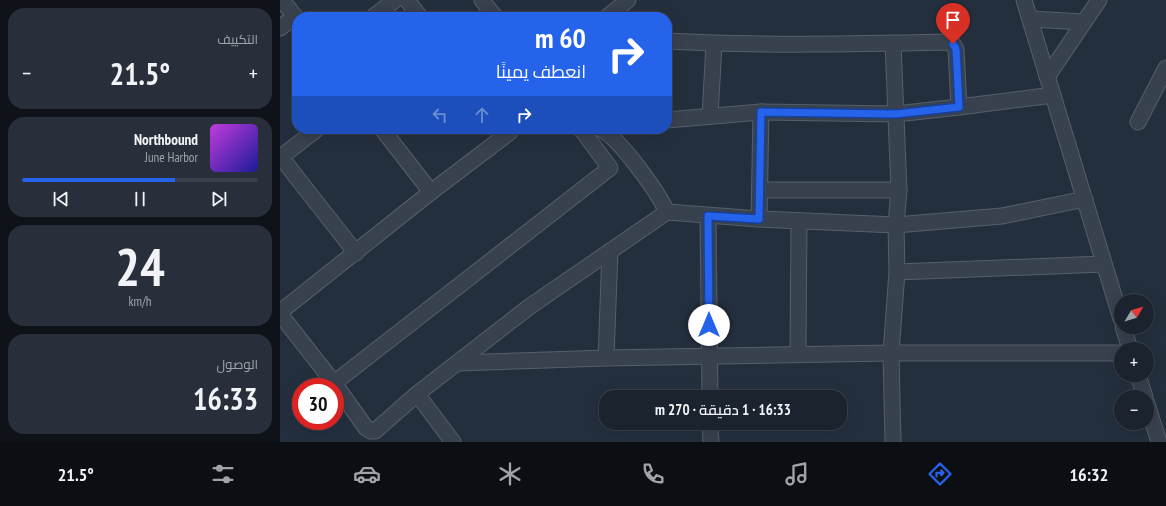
<!DOCTYPE html>
<html lang="ar">
<head>
<meta charset="utf-8">
<style>
	:root { --surface:#1b232e; --page:#282f3a; --text:#f1f3f6; --muted:#a0a4aa; --line:#39404a; --accent:#2563eb }
	body { margin:0; font-family:"PT Sans Narrow",Cairo,sans-serif; background:var(--page); color:var(--text); direction:rtl; height:100vh; display:flex; flex-direction:column; font-size:15px; white-space:nowrap }
	* { box-sizing:border-box; margin:0 }
	p { font-size:13px; color:var(--muted) }
	.icon { flex:none; width:22px; height:22px; fill:none; stroke:currentColor; stroke-width:2; stroke-linecap:round; stroke-linejoin:round }
	.map { position:relative; flex:1; overflow:hidden; direction:ltr }
	.drawer { display:flex; flex-direction:column; gap:8px; padding:8px; background:#0f1319; width:280px }
	.drawer>* { flex:none }
	.banner { position:absolute; left:12px; top:12px; width:380px; height:122px; border-radius:16px; box-shadow:0 4px 16px #0002,0 0 0 1px var(--line); direction:rtl; background:#2563eb; color:#fff; overflow:hidden }
	.needle { width:26px; rotate:52deg }
	.tools { position:absolute; left:834px; top:294px; display:grid; gap:8px }
	.tools a { display:grid; place-items:center; width:40px; height:40px; border-radius:50%; background:var(--surface); box-shadow:0 4px 16px #0002,0 0 0 1px var(--line); font-size:20px }
	.speed { position:absolute; left:12px; top:378px; display:flex; gap:8px; font-size:20px; font-weight:700; text-align:center }
	.speed>* { display:grid; place-content:center; width:52px; height:52px; border-radius:50%; background:var(--surface); box-shadow:0 4px 16px #0002,0 0 0 1px var(--line); line-height:1 }
	.speed .limit { border:6px solid #d22; background:#fff; color:#111 }
	.pin { position:absolute; display:grid; place-items:center; width:34px; height:34px; color:#fff; margin:-41px -17px; border-radius:50% 50% 50% 0; rotate:-45deg; box-shadow:0 0 4px #0007 }
	.pin .icon { rotate:45deg }
	.me { position:absolute; width:44px; margin:-22px; rotate:0deg; stroke-linejoin:round; filter:drop-shadow(0 0 3px #0008) }
	.turn { display:flex; align-items:center; gap:14px; height:84px; padding:0 20px; font-size:18px }
	.turn .icon { width:52px; height:52px; stroke-width:2.5 }
	.turn b { display:block; font-size:28px; line-height:34px }
	.lanes { display:flex; align-items:center; height:38px; padding:0 20px; background:#0003; justify-content:center; gap:20px; direction:ltr }
	.lanes .off { opacity:.35 }
	.big { font-size:30px; font-weight:600; line-height:1.1 }
	.drawer .tile { flex:1; display:flex; flex-direction:column; justify-content:center; gap:6px; min-width:0; padding:0 14px; border-radius:16px; background:var(--page) }
	.drawer .dial { align-items:center; gap:0 }
	.dial b { font-size:52px; line-height:1 }
	.song { display:flex; align-items:center; gap:12px }
	.cover { width:48px; height:48px; border-radius:6px; background:linear-gradient(135deg,hsl(290 70% 55%),hsl(240 70% 35%)) }
	.played { height:4px; border-radius:2px; background:linear-gradient(90deg,var(--accent) 65%,var(--line) 65%) }
	.keys { display:flex; justify-content:space-around; direction:ltr }
	.heat { display:flex; justify-content:space-between; align-items:center; font-size:22px; direction:ltr }
	.trip { position:absolute; left:319px; top:390px; width:248px; height:40px; border-radius:16px; background:var(--surface); box-shadow:0 4px 16px #0002,0 0 0 1px var(--line); font-weight:600; line-height:40px; text-align:center; direction:rtl }
	.tabs { display:flex; height:64px; justify-content:space-around; align-items:center; background:#0b0e12; color:var(--muted) }
	.tabs .icon { width:28px; height:28px }
	.tabs .on { color:var(--accent) }
	.tabs b { font-size:18px; color:var(--text) }
	main { display:flex; flex:1; min-height:0 }
	.map>svg:first-child { display:block }
	.lines { fill:none; stroke-linecap:round; stroke-linejoin:round }
	.street-casing { stroke:#565f6c; stroke-width:17 }
	.street { stroke:#38414e; stroke-width:15 }
	.route-casing { stroke:#184099; stroke-width:10 }
	.route { stroke:#2563eb; stroke-width:7 }
</style>
</head>
<body>
<main>
<div class="map">
<svg width="886" height="442" viewBox="0 0 886 442">
	<rect width="100%" height="100%" fill="#242f3e"/>
	<g class="lines">
		<g class="street-casing">
			<g id="street">
				<polyline points="2,0 17,19"/>
				<polyline points="127,0 140,17"/>
				<polyline points="202,0 215,17"/>
				<polyline points="744,0 841,319"/>
				<polyline points="93,17 115,0"/>
				<polyline points="327,17 348,0"/>
				<polyline points="750,19 804,22"/>
				<polyline points="0,28 15,16"/>
				<path d="M 387,41 C 480,46 574,44 668,42 L 673,44 L 676,49 L 679,107"/>
				<polyline points="767,77 819,0"/>
				<polyline points="430,116 434,44"/>
				<polyline points="387,120 481,112 616,114 679,107 773,95"/>
				<polyline points="858,122 886,68"/>
				<polyline points="102,129 151,192"/>
				<path d="M 321,129 C 340,139 378,192 387,212"/>
				<polyline points="0,156 76,253"/>
				<polyline points="1,157 37,129"/>
				<polyline points="480,190 619,190"/>
				<polyline points="428,216 430,397"/>
				<polyline points="479,219 481,112"/>
				<polyline points="617,272 824,264"/>
				<polyline points="0,312 151,192 230,132 227,129"/>
				<polyline points="0,314 54,383 86,428 91,431 95,431 137,394 249,307 387,212 479,219 616,225 722,216 805,199"/>
				<polyline points="843,327 850,349"/>
				<polyline points="518,354 519,221"/>
				<polyline points="326,358 330,251"/>
				<polyline points="177,363 326,358 611,353 841,353"/>
				<polyline points="858,375 865,397"/>
				<polyline points="54,383 330,168 301,129"/>
				<polyline points="137,394 173,442"/>
				<polyline points="867,404 879,442"/>
				<polyline points="430,423 431,442"/>
				<polyline points="613,442 611,353 617,272 616,225 619,190 613,43"/>
			</g>
		</g>
		<use href="#street" class="street"/>
	</g>
	<g class="lines">
		<g class="route-casing">
			<polyline id="route" points="429,325 428,216 479,219 481,112 616,114 679,107 676,49 673,44"/>
		</g>
		<use href="#route" class="route"/>
	</g>
</svg>
<div class="tools">
<a><svg class="needle" viewBox="-14 -14 28 28"><path d="M0-13l5 13h-10z" fill="#e53935"/><path d="M0 13l5-13h-10z" fill="#a0a4aa"/></svg></a>
<a>+</a>
<a>−</a>
</div>
<div class="speed"><div class="limit">30</div></div>
<div class="pin" style="left:673px;top:44px;background:#d93025"><svg class="icon" aria-label="arrive" viewBox="0 0 24 24"><path d="M6 21V4h12l-3 4 3 4H6"/></svg></div>
<svg class="me" style="left:429px;top:325px" viewBox="-20 -20 40 40"><circle r="19" fill="#fff"/><path d="M0-13L10 11 0 6-10 11z" fill="#2563eb"/></svg>
<div class="trip">16:33 · 1 دقيقة · 270 m</div>
<div class="banner">
<div class="turn"><svg class="icon" aria-label="right" viewBox="0 0 24 24"><path d="M7 20v-9h11M14 6l5 5-5 5"/></svg><div><b>60 m</b>انعطف يمينًا</div></div>
<div class="lanes"><svg class="icon off" aria-label="left" viewBox="0 0 24 24"><path d="M17 20v-9H6M10 6l-5 5 5 5"/></svg><svg class="icon off" aria-label="ahead" viewBox="0 0 24 24"><path d="M12 20V5M6 11l6-6 6 6"/></svg><svg class="icon" aria-label="right" viewBox="0 0 24 24"><path d="M7 20v-9h11M14 6l5 5-5 5"/></svg></div>
</div>
</div>
<section class="drawer">
<div class="tile"><p>التكييف</p>
<div class="heat"><a>−</a><b class="big">21.5°</b><a>+</a></div>
</div>
<div class="tile">
<div class="song"><i class="cover"></i><div><b>Northbound</b><p>June Harbor</p></div></div>
<div class="played"></div>
<div class="keys"><svg class="icon" aria-label="previous" viewBox="0 0 24 24"><path d="M18 5L8 12l10 7zM5 5v14"/></svg><svg class="icon" aria-label="pause" viewBox="0 0 24 24"><path d="M8 5v14M16 5v14"/></svg><svg class="icon" aria-label="next" viewBox="0 0 24 24"><path d="M6 5l10 7-10 7zM19 5v14"/></svg></div>
</div>
<div class="tile dial"><b>24</b><p>km/h</p></div>
<div class="tile"><p>الوصول</p><b class="big">16:33</b></div>
</section>
</main>
<nav class="tabs">
<b>16:32</b>
<svg class="icon on" aria-label="directions" viewBox="0 0 24 24"><path d="M12 3l9 9-9 9-9-9zM9 14v-3h6M13 9l2 2-2 2"/></svg>
<svg class="icon" aria-label="music" viewBox="0 0 24 24"><path d="M9 18V5l10-2v13"/><circle cx="6" cy="18" r="3"/><circle cx="16" cy="16" r="3"/></svg>
<svg class="icon" aria-label="phone" viewBox="0 0 24 24"><path d="M5 4h4l2 5-3 2q2 4 5 5l2-3 5 2v4C11 20 4 13 5 4z"/></svg>
<svg class="icon" aria-label="climate" viewBox="0 0 24 24"><path d="M12 3v18M4 7l16 10M4 17L20 7"/></svg>
<svg class="icon" aria-label="car" viewBox="0 0 24 24"><path d="M5 17H2v-5l4-1 3-4h7l3 4 3 1v5h-3M9 17h6M6 11h13"/><circle cx="7" cy="17" r="2"/><circle cx="17" cy="17" r="2"/></svg>
<svg class="icon" aria-label="filters" viewBox="0 0 24 24"><path d="M4 7h16M4 17h16"/><circle cx="9" cy="7" r="2"/><circle cx="15" cy="17" r="2"/></svg>
<b>21.5°</b>
</nav>
</body>
</html>
